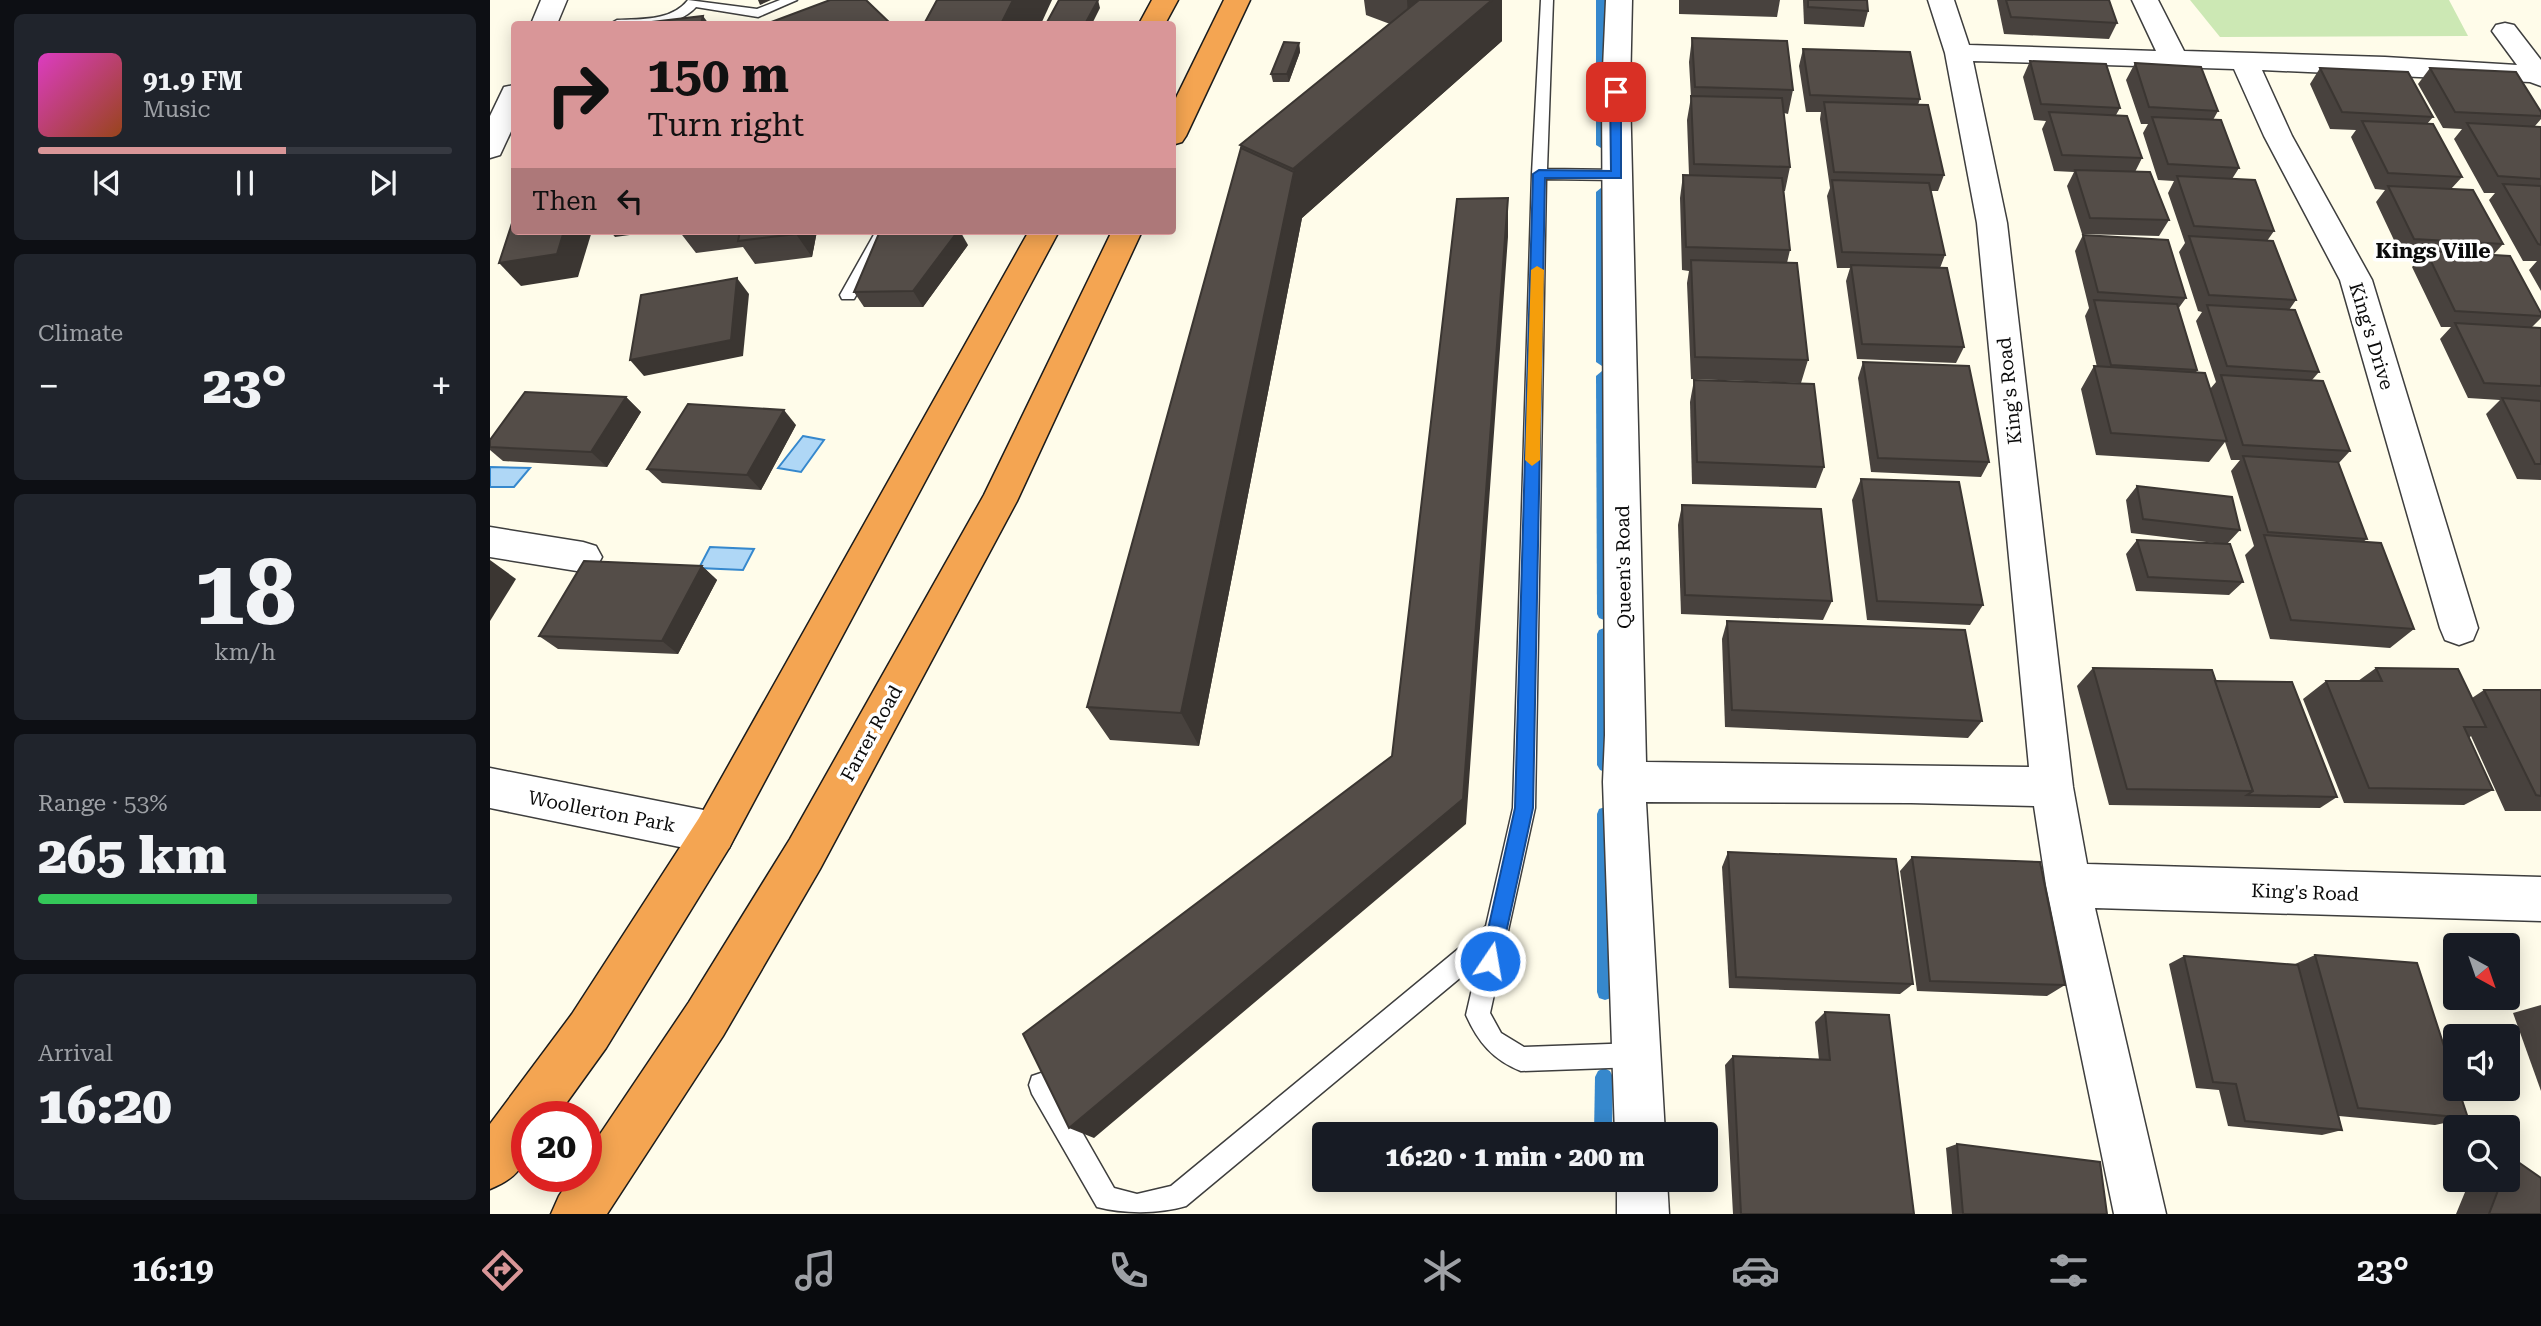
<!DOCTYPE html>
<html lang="en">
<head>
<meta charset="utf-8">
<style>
	:root { --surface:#171b24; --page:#20242c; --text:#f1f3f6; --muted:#9ea1a6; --line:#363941; --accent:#d99698 }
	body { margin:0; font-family:"Roboto Serif",serif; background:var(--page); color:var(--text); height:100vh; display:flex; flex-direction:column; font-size:26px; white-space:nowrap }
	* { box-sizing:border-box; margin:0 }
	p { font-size:23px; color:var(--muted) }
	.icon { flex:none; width:38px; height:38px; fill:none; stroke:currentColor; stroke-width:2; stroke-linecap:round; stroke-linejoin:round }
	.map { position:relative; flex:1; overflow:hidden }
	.drawer { display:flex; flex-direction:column; gap:14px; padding:14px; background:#0d0f14; width:490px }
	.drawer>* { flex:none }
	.hud { position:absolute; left:21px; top:21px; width:665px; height:214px; border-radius:7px; box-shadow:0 4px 18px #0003; background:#d99698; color:#111; overflow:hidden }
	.needle { width:46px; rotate:140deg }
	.controls { position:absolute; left:1953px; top:933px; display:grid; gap:14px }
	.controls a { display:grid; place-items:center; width:77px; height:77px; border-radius:7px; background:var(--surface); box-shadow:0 4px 18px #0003; font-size:35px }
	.speed { position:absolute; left:21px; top:1101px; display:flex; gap:14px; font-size:35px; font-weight:700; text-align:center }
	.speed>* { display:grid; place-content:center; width:91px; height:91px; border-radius:50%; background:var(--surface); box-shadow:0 4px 18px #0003; line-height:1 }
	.speed .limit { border:10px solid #d22; background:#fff; color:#111 }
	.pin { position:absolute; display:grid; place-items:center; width:60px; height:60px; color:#fff; margin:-30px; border-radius:14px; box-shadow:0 4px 10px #0006 }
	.me { position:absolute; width:77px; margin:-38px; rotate:12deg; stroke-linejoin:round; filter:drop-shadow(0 0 5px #0008) }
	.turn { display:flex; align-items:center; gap:24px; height:147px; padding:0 21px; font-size:32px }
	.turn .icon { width:91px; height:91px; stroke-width:2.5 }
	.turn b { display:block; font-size:49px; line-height:60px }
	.then { display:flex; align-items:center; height:66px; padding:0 21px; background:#0003; gap:14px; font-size:26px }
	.big { font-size:52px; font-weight:800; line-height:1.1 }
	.drawer .tile { flex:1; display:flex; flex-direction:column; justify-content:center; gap:10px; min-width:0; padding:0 24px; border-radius:10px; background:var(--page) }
	.drawer .dial { align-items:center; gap:0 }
	.dial b { font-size:91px; line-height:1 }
	.song { display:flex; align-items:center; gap:21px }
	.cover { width:84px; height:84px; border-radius:10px; background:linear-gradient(135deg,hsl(310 70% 55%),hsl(20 70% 35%)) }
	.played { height:7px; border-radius:4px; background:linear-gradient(90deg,var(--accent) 60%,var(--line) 60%) }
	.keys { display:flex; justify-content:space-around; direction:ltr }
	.heat { display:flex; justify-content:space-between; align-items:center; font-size:38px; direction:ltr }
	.charge { height:10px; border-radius:5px; background:linear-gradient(90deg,#34c759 53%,var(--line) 0) }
	.trip { position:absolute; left:822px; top:1122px; width:406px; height:70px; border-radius:7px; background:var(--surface); box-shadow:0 4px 18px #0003; font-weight:800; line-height:70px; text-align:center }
	.tabs { display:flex; height:112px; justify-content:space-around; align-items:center; background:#090b0e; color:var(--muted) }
	.tabs .icon { width:49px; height:49px }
	.tabs .on { color:var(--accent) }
	.tabs b { font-size:32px; color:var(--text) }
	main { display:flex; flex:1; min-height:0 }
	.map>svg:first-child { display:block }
	.green { fill:#cce8b4 }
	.water { fill:#afd7f6; stroke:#3688cd; stroke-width:2 }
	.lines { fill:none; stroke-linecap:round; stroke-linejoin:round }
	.stream { fill:#3688cd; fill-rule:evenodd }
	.lane-casing { stroke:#3e3e3e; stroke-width:3 }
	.street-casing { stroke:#3e3e3e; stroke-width:3 }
	.highway-casing { stroke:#1c1c1c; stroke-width:3 }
	.lane { fill:#fff; fill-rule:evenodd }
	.street { fill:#fff; fill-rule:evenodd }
	.highway { fill:#f4a552; fill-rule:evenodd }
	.wall { fill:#48423e }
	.shaded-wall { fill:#3b3632 }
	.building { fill:#544d48; stroke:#3b3632; stroke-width:2 }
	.route { fill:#1a73e8; stroke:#114b97; stroke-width:2 }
	.slow { fill:#f59e0b }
	.labels { text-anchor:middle; stroke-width:7; stroke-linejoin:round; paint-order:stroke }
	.street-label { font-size:19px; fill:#0b0b0b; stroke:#fff }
	.neighbourhood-label { font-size:21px; font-weight:bold; fill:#0b0b0b; stroke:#fff }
</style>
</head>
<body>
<main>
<section class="drawer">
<div class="tile">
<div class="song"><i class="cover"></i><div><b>91.9 FM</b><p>Music</p></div></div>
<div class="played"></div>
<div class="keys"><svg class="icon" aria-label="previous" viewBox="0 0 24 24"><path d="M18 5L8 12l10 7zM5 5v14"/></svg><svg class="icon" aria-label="pause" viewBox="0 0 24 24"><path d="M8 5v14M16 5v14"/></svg><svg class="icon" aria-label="next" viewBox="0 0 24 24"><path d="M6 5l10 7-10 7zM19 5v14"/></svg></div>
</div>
<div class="tile"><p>Climate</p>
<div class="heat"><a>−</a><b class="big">23°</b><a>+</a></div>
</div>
<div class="tile dial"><b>18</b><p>km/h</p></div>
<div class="tile"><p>Range · 53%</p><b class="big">265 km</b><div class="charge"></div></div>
<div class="tile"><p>Arrival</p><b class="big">16:20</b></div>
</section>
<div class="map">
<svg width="2051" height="1214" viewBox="0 0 2051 1214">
	<rect width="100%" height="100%" fill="#fffcea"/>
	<polygon class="green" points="1700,0 1959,0 1978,36 1730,37"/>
	<g class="water">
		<polygon points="313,436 334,440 311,472 288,468"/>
		<polygon points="0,467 40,468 24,487 0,487"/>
		<polygon points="220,547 264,549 253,570 209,568"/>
	</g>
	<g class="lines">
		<g class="stream">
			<polygon points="1106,0 1116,0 1116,145 1111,148 1106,145"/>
			<polygon points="1111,188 1116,192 1118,362 1112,366 1106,362 1106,192"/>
			<polygon points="1112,371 1118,376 1121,614 1119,618 1114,620 1109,618 1107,614 1106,376"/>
			<polygon points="1114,628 1119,630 1121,634 1123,765 1120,770 1115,772 1110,770 1107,765 1107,634 1109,630"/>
			<polygon points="1115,807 1121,809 1123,814 1123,992 1121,998 1115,1000 1109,998 1107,992 1107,814 1109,809"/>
			<polygon points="1114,1068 1120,1071 1123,1077 1122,1134 1104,1134 1105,1077 1108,1071"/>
			<polygon points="1101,1180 1119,1180 1117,1188 1110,1190 1103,1188"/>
		</g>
		<g class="lane-casing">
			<g id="lane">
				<path d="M 198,0 L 267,9 L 290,0 L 307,0 L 268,17 L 206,7 C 186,29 147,26 120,24 L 127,20 C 151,19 182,21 198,0 Z"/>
				<path d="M 1051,0 L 1063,0 L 1057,169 L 1127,170 L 1134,175 L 1127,180 L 1056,179 L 1045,808 L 1000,1013 L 1011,1033 L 1034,1047 L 1147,1043 L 1155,1047 L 1159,1055 L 1155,1063 L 1147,1067 L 1031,1071 C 1003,1060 988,1042 976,1015 L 988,963 L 696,1206 C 669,1214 634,1214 607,1207 L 542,1094 L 539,1085 L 542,1076 L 551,1073 L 560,1076 L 624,1188 L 647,1194 L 681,1186 L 996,926 L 1023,808 L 1042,174 Z"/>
				<polygon points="386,231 402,231 364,299 352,299 350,295"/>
			</g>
		</g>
		<g class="street-casing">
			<g id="street">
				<polygon points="51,0 77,0 67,24 41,24"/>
				<polygon points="1116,0 1142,0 1140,91 1156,762 1539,767 1487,223 1455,53 1438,0 1464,0 1479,45 1666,51 1642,0 1668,0 1694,51 1895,57 2027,65 2002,31 2006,25 2015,23 2024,25 2051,60 2051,86 2040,82 1772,70 1802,136 1882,280 1988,628 1983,640 1969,645 1955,640 1950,628 1850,280 1774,136 1744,69 1483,61 1517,223 1583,787 1597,864 2051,877 2051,921 1605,908 1676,1214 1624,1214 1556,885 1544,806 1421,803 1156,802 1175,1134 1125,1134 1113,782 1115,735 1112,91"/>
				<polygon points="24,85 24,125 10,155 0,158 0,116 14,87"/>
				<polygon points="0,527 93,542 106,546 112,557 106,568 93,572 0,557"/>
				<polygon points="0,768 224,812 239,818 246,833 239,848 224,854 0,808"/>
				<polygon points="1127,1180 1177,1180 1179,1214 1127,1214"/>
			</g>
		</g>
		<g class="highway-casing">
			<g id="highway">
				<polygon points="662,0 688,0 675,24 649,24"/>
				<polygon points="734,0 760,0 696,136 692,142 682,145 682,106"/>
				<path d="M 539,231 L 569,231 L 239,848 L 116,1048 L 67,1116 L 37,1116 C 37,1154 40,1173 0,1189 L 0,1124 L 82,1014 L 209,818 Z"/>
				<polygon points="622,231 652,231 527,501 330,869 233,1036 117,1214 61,1214 69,1196 82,1176 96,1176 96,1155 199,1002 300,839 494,495"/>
			</g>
		</g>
		<use href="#lane" class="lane"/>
		<use href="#street" class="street"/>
		<use href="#highway" class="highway"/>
	</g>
	<g class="wall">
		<polygon points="874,0 1012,0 1012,41 812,218 709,746 620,740 597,707 751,148 750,145 900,24 876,15"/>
		<polygon points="1189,0 1290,0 1287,17 1189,14"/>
		<polygon points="1313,0 1377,0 1378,11 1374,27 1314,24"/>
		<polygon points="1507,0 1619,0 1627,23 1619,39 1514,34"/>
		<polygon points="1202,38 1303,90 1298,114 1294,113 1300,167 1295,191 1293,191 1300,250 1297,263 1318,360 1311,383 1201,379 1197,283 1199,271 1192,270 1190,198 1193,175 1199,175 1197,120 1201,97 1199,62"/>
		<polygon points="809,43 810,52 799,82 783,82 781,74"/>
		<polygon points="1313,49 1430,99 1428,105 1454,175 1448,191 1441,191 1455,255 1450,268 1474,347 1466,363 1367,359 1356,281 1360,268 1347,268 1337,196 1340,188 1330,119 1331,112 1316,112 1309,66"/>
		<polygon points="1540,61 1630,108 1626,115 1652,158 1645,172 1679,220 1669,236 1592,234 1577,186 1584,172 1564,171 1552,129 1556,121 1544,120 1533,77"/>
		<polygon points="1645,63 1728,111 1723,120 1749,168 1742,179 1784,231 1777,241 1806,300 1799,310 1829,372 1822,380 1860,451 1848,464 1877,539 1873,542 1924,629 1900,648 1780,639 1755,555 1764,546 1741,471 1750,460 1741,460 1735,442 1719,462 1606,455 1591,389 1604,366 1607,367 1595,316 1599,308 1585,251 1593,235 1696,298 1688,309 1707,370 1706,373 1720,389 1726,382 1706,321 1712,312 1708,311 1689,252 1695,243 1678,193 1684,181 1668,180 1653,133 1658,124 1651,124 1636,80"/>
		<polygon points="1830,68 1943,117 1937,124 1972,177 1961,189 2013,244 2003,255 2051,313 2051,318 2041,328 2051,328 2051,480 2027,479 1996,414 2010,400 1978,398 1950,339 1961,327 1951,327 1922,267 1931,257 1911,255 1886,202 1895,190 1885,189 1861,137 1866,130 1840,129 1820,84"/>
		<polygon points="1940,68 2051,112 2051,119 2045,126 2051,127 2051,291 2039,270 2047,261 2033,261 1999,200 2005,193 1994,193 1964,139 1972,129 1953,128 1928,84"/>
		<polygon points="189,231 327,231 322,257 265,264 253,247 206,253"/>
		<polygon points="478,245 433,307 374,307 364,292"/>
		<polygon points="1373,362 1499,462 1491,477 1381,472 1368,378"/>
		<polygon points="1204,380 1334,467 1326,488 1202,484 1200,402"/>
		<polygon points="136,397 151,412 117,467 13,461 0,450 0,440"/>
		<polygon points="306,425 271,490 172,483 157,469"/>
		<polygon points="1371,479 1493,605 1480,625 1377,620 1362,500"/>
		<polygon points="1647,486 1750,530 1737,544 1753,582 1739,595 1646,591 1636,554 1647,540 1733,544 1641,533 1636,500"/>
		<polygon points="1192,505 1342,601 1333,620 1191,614 1188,525"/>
		<polygon points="212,566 227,580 188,654 68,649 49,636"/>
		<polygon points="1237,621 1492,721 1478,738 1235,727 1232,639"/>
		<polygon points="1603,668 1725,681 1847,797 1830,808 1619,805 1587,686"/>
		<polygon points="1886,668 1982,698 1994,690 2051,690 2051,811 2015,811 1981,736 1979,738 2003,790 1974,805 1854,803 1813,699 1836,681 1868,681"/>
		<polygon points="1238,852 1423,984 1410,994 1239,988 1232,867"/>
		<polygon points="1422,857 1575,985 1557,996 1427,991 1410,871"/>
		<polygon points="1825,955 1978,1118 1945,1125 1849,1116 1852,1130 1832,1135 1738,1126 1729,1090 1706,1088 1679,964 1694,956 1803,965"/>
		<polygon points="2051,1005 2051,1091 2023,1013"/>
		<polygon points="1335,1012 1424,1214 1243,1214 1235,1065 1243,1056 1329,1060 1325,1022"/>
		<polygon points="1467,1144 1617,1214 1462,1214 1456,1148"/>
		<polygon points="2021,1157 2051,1214 1966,1214 1980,1180 2018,1180 2018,1158"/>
	</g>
	<g class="shaded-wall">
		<polygon points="268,0 281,0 270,5"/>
		<polygon points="523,0 562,0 551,24 511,24"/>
		<polygon points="608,0 610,8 602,24 595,24"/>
		<polygon points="917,0 958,0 919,32"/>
		<polygon points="1002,0 1012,0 1012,41 812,218 709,746 691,713 804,172 803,169"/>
		<polygon points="213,16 219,24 211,24"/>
		<polygon points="809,43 810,52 799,82 797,74"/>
		<polygon points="1018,198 1018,237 976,824 604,1138 579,1128 973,799"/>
		<polygon points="74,231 102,231 88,277 31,286 9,263"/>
		<polygon points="120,231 169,231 125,237"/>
		<polygon points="307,231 327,231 322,257 306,234"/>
		<polygon points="468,231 470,231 478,245 433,307 423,291"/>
		<polygon points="247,278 259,294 253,356 154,376 140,360"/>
		<polygon points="136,397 151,412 117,467 101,452"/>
		<polygon points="294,410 306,425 271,490 257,475"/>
		<polygon points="0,560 26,579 0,621"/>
		<polygon points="212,566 227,580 188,654 172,641"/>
	</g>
	<g class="building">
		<polygon points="340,0 376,0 401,24 276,24"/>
		<polygon points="447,0 523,0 511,24 434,24"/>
		<polygon points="569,0 608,0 595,24 556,24"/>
		<polygon points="929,0 1002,0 803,169 750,145"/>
		<polygon points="1318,0 1377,0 1378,11 1318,7"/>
		<polygon points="1516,0 1619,0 1627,23 1521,17"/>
		<polygon points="213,16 211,24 161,24 162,22"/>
		<polygon points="1202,38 1297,41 1303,90 1205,87"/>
		<polygon points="794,42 809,43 797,74 781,74"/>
		<polygon points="1313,49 1420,52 1430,99 1320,95"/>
		<polygon points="1540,61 1616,64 1630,108 1551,104"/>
		<polygon points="1645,63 1711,67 1728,111 1659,107"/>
		<polygon points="1830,68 1918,72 1943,117 1852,112"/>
		<polygon points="1940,68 2026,72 2051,112 2051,116 1965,112"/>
		<polygon points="1201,96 1292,98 1300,167 1204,164"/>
		<polygon points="1334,102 1438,105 1454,175 1344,172"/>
		<polygon points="1559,112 1637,116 1652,158 1572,155"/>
		<polygon points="1662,117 1731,120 1749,168 1678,164"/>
		<polygon points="1872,121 1943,124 1972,177 1898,173"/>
		<polygon points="1977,123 2051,127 2051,179 2008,176"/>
		<polygon points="751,148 804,172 691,713 597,707"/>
		<polygon points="1585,170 1660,172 1679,220 1600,218"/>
		<polygon points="1193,175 1292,178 1300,250 1196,247"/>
		<polygon points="1687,176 1765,180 1784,231 1704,226"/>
		<polygon points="1342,180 1439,183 1455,255 1352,252"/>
		<polygon points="2013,184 2051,186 2051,245 2048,244"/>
		<polygon points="1898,186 1983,190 2013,244 1924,239"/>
		<polygon points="1018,198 973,799 579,1128 533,1034 902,756 967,199"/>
		<polygon points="24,217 24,231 74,231 67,254 9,263"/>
		<polygon points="250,231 307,231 306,234 248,241"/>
		<polygon points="390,231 468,231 423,291 364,292"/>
		<polygon points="1593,235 1678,240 1696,298 1608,292"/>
		<polygon points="1699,236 1783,241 1806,300 1719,295"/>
		<polygon points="1936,251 2020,256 2051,313 2051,316 1965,311"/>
		<polygon points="1201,260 1307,263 1318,360 1205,357"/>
		<polygon points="1361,265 1457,268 1474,347 1372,344"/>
		<polygon points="247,278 241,340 140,360 151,295"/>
		<polygon points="1604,300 1687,304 1707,370 1621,365"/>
		<polygon points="1717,305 1805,310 1829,372 1737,366"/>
		<polygon points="1965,323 2051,328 2051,386 1994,383"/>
		<polygon points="1373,362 1479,366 1499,462 1388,458"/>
		<polygon points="1604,366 1715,373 1737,441 1621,433"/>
		<polygon points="1731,375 1833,381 1860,451 1753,445"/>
		<polygon points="1204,380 1324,384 1334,467 1207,462"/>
		<polygon points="35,392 136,397 101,452 0,447 0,440"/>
		<polygon points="2012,398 2051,401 2051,464 2045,464"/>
		<polygon points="198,404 294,410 257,475 157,469"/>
		<polygon points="1753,456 1848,462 1877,539 1778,532"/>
		<polygon points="1371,479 1469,482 1493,605 1387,601"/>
		<polygon points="1647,486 1742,497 1750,530 1653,519"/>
		<polygon points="1192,505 1331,509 1342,601 1195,595"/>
		<polygon points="1774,535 1891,543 1924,629 1801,620"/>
		<polygon points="1647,540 1740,544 1753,582 1658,577"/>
		<polygon points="94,561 212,566 172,641 49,636"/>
		<polygon points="1237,621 1475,630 1492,721 1242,710"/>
		<polygon points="1603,668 1722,670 1763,791 1637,789"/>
		<polygon points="1886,668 1968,669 1996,727 1974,727 2003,790 1879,788 1836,681 1892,681"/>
		<polygon points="1725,681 1802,682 1847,797 1757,795 1763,791"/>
		<polygon points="1994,690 2051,690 2051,796 2046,795"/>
		<polygon points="1238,852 1406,859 1423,984 1246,977"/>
		<polygon points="1422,857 1550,862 1575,985 1440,981"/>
		<polygon points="1825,955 1927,963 1965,1080 1965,1088 1968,1088 1978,1118 1868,1108"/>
		<polygon points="1694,956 1808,965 1852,1130 1755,1121 1746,1084 1723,1082"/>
		<polygon points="1335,1012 1399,1015 1424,1214 1251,1214 1243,1056 1340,1060"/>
		<polygon points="1467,1144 1610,1162 1617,1214 1473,1214"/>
		<polygon points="2021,1157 2051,1178 2051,1214 1999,1214 2012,1180 2018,1180 2018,1166"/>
	</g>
	<polygon class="route" points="1126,88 1131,92 1131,178 1055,178 1043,808 1010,961 1007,967 1000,970 994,967 991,961 1025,808 1043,174 1049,170 1121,171 1120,92"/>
	<polygon class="slow" points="1047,266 1054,270 1050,460 1042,466 1035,460 1041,270"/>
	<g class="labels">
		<g class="street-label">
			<text transform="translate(1882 336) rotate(73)" y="7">King's Drive</text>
			<text transform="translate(1519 391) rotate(-96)" y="7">King's Road</text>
			<text transform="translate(1133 567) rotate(-91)" y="7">Queen's Road</text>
			<text transform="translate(381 733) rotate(-61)" y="7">Farrer Road</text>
			<text transform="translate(112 811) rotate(11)" y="7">Woollerton Park</text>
			<text transform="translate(1815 892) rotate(2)" y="7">King's Road</text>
		</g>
		<g class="neighbourhood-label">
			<text x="1943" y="258">Kings Ville</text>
		</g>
	</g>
</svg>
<div class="controls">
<a><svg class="needle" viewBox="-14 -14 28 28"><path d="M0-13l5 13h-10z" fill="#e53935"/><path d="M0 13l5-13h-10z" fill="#9ea1a6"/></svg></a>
<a><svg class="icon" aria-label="sound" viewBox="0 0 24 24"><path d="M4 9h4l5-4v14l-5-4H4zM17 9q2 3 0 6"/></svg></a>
<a><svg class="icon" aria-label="search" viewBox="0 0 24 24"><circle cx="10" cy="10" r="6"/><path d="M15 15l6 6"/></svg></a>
</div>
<div class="speed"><div class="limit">20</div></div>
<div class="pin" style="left:1126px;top:92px;background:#d93025"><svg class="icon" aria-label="arrive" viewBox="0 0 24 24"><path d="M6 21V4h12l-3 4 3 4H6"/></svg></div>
<svg class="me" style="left:1000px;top:961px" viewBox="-20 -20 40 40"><circle r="17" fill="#1a73e8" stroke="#fff" stroke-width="3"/><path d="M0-11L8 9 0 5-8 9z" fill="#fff"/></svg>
<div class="trip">16:20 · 1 min · 200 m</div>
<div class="hud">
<div class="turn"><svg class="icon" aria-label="right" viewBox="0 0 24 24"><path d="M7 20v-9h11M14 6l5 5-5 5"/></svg><div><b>150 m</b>Turn right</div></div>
<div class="then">Then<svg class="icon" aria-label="left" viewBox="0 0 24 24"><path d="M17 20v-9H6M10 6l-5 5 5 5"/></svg></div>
</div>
</div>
</main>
<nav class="tabs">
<b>16:19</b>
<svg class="icon on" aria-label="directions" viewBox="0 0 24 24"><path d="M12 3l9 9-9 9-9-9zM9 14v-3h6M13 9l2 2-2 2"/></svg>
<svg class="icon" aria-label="music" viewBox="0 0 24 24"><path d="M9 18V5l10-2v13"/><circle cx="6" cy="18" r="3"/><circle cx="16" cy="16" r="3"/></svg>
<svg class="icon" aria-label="phone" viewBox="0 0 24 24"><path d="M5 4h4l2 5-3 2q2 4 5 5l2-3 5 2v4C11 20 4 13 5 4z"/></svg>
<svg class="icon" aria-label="climate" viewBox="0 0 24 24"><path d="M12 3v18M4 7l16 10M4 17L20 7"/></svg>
<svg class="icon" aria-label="car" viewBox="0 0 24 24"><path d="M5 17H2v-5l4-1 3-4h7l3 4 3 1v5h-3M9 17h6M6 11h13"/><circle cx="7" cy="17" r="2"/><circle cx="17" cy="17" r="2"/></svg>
<svg class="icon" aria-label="filters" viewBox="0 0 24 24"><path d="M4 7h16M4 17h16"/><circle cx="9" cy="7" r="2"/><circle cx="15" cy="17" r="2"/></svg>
<b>23°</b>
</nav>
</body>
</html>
